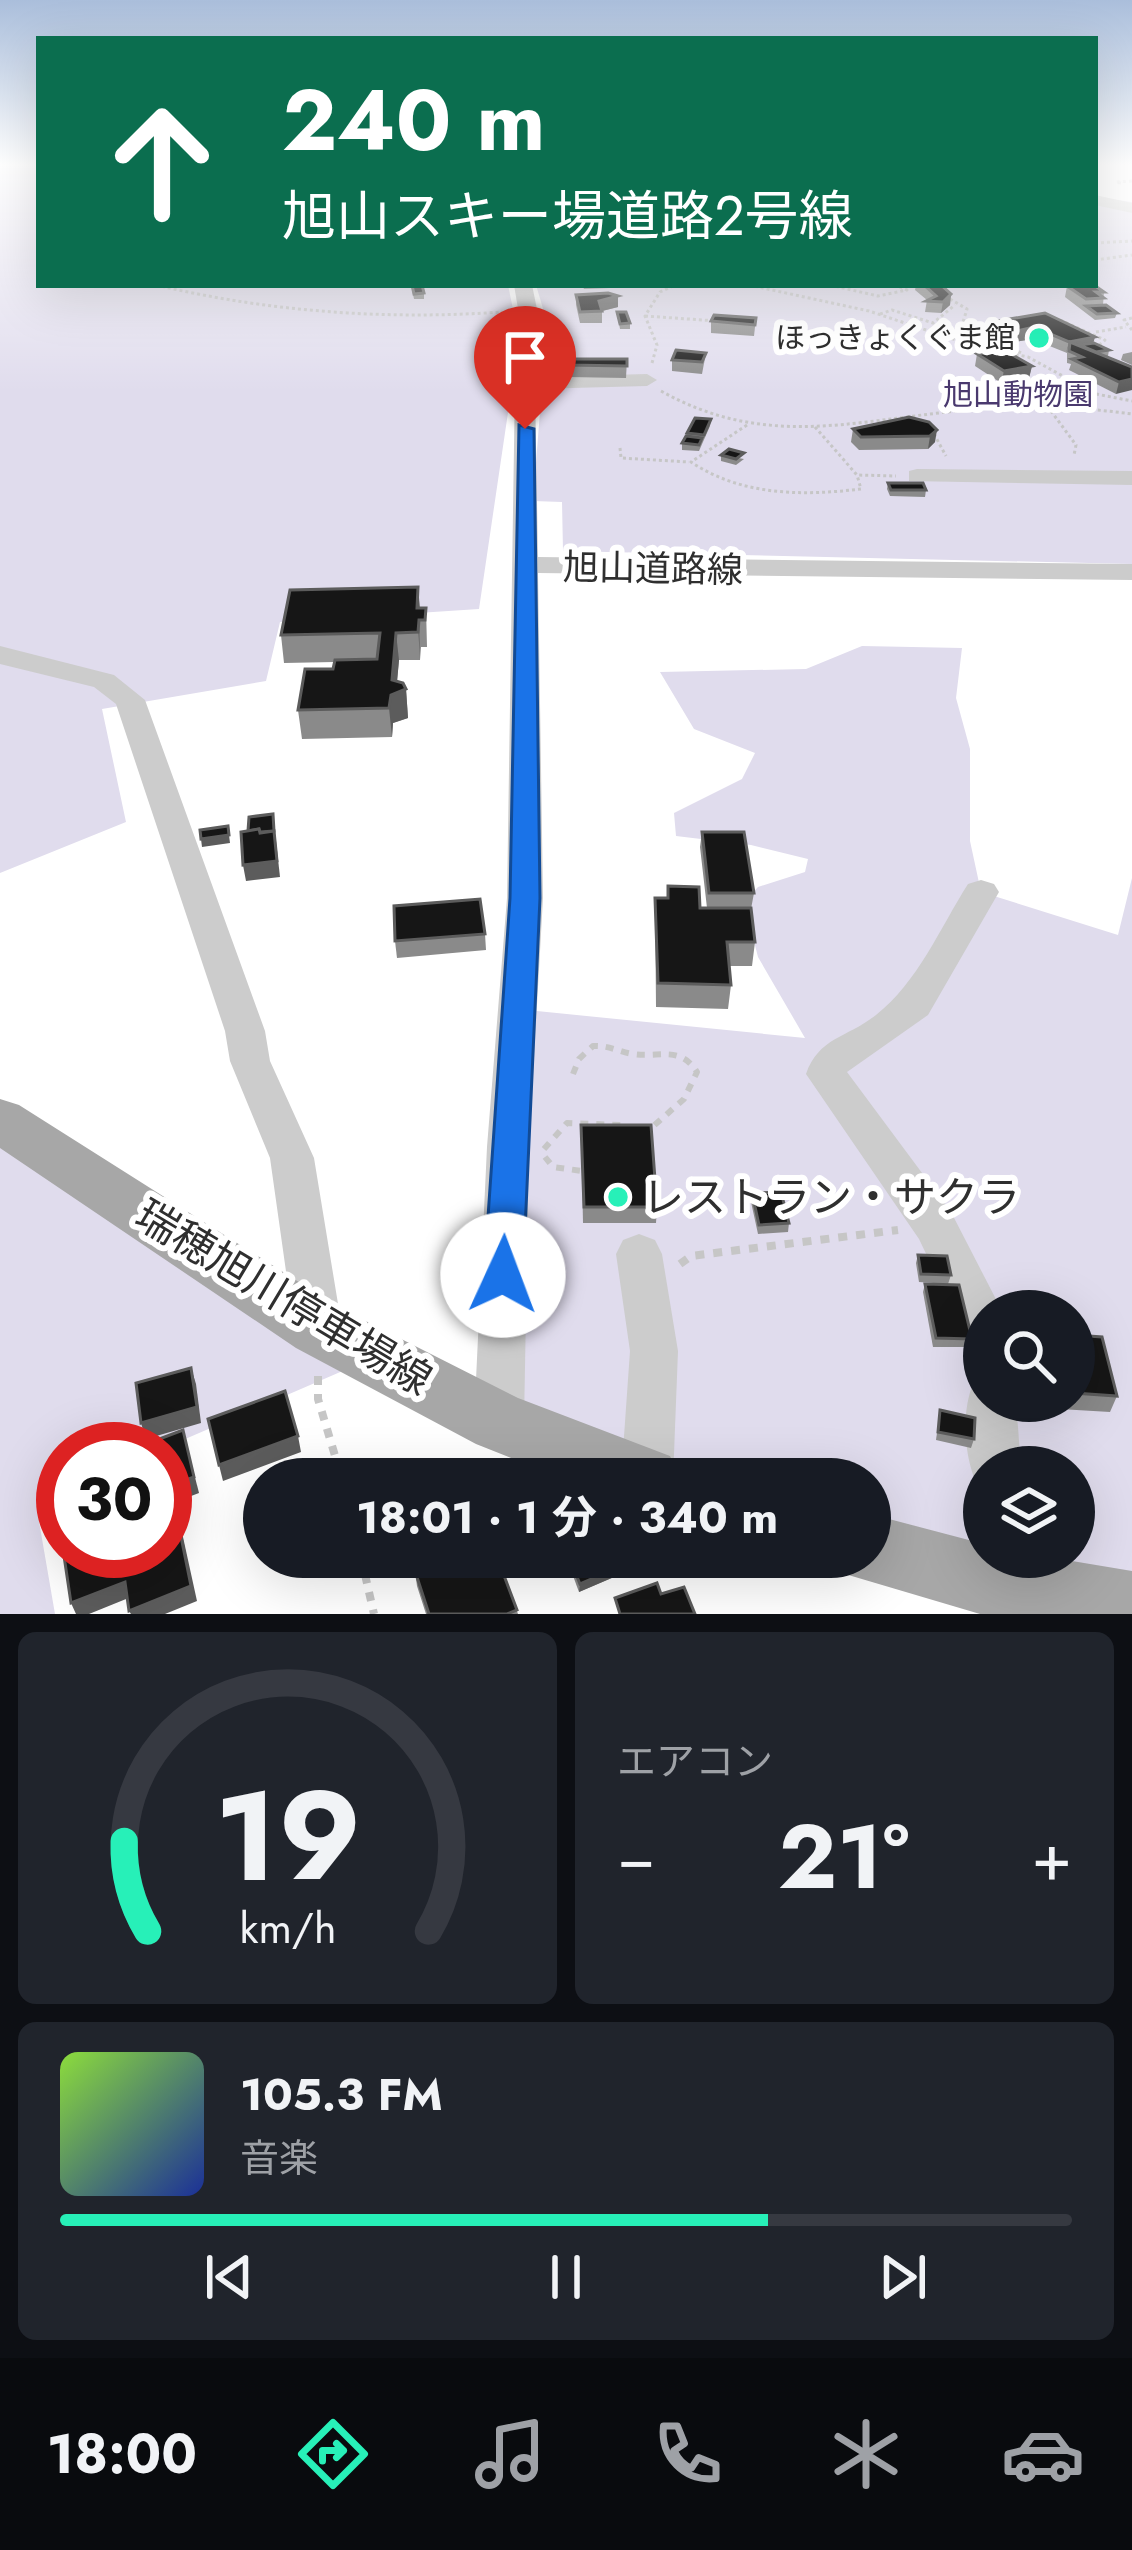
<!DOCTYPE html>
<html lang="ja">
<head>
<meta charset="utf-8">
<style>
	:root { --surface:#171b24; --page:#20242c; --text:#f1f3f6; --muted:#9ea1a6; --line:#363941; --accent:#27f0b8 }
	body { margin:0; font-family:Jost,"Noto Sans JP",sans-serif; background:var(--page); color:var(--text); height:100vh; display:flex; flex-direction:column; font-size:45px; white-space:nowrap }
	* { box-sizing:border-box; margin:0 }
	p { font-size:39px; color:var(--muted) }
	.icon { flex:none; width:66px; height:66px; fill:none; stroke:currentColor; stroke-width:2; stroke-linecap:round; stroke-linejoin:round }
	.map { position:relative; height:1614px; overflow:hidden }
	.panel { display:flex; flex-direction:column; gap:18px; padding:18px; background:#0d0f14; flex:1 }
	.panel>* { flex:none }
	.hud { position:absolute; left:36px; top:36px; width:1062px; height:252px; border-radius:0px; box-shadow:0 12px 48px #0002; background:#0b6e4f; color:#fff; overflow:hidden }
	.controls { position:absolute; left:963px; top:1290px; display:grid; gap:24px }
	.controls a { display:grid; place-items:center; width:132px; height:132px; border-radius:50%; background:var(--surface); box-shadow:0 12px 48px #0002; font-size:60px }
	.speed { position:absolute; left:36px; top:1422px; display:flex; gap:24px; font-size:60px; font-weight:700; text-align:center }
	.speed>* { display:grid; place-content:center; width:156px; height:156px; border-radius:50%; background:var(--surface); box-shadow:0 12px 48px #0002; line-height:1 }
	.speed .limit { border:18px solid #d22; background:#fff; color:#111 }
	.pin { position:absolute; display:grid; place-items:center; width:102px; height:102px; color:#fff; margin:-123px -51px; border-radius:50% 50% 50% 0; rotate:-45deg; box-shadow:0 0 12px #0007 }
	.pin .icon { rotate:45deg }
	.me { position:absolute; width:132px; margin:-66px; rotate:2deg; stroke-linejoin:round; filter:drop-shadow(0 0 9px #0008) }
	.turn { display:flex; align-items:center; gap:42px; height:252px; padding:0 48px; font-size:54px }
	.turn .icon { width:156px; height:156px; stroke-width:2.5 }
	.turn b { display:block; font-size:84px; line-height:102px }
	.big { font-size:90px; font-weight:700; line-height:1.1 }
	.panel .widget { flex:1; display:flex; flex-direction:column; justify-content:center; gap:18px; min-width:0; padding:0 42px; border-radius:18px; background:var(--page) }
	.panel .dial { align-items:center; gap:0 }
	.dial svg { height:312px; overflow:visible; fill:none; stroke:var(--line); stroke-width:7; stroke-linecap:round; text-anchor:middle }
	.dial text { fill:var(--text); stroke:none }
	.song { display:flex; align-items:center; gap:36px }
	.cover { width:144px; height:144px; border-radius:18px; background:linear-gradient(135deg,hsl(90 70% 55%),hsl(230 70% 35%)) }
	.played { height:12px; border-radius:6px; background:linear-gradient(90deg,var(--accent) 70%,var(--line) 70%) }
	.keys { display:flex; justify-content:space-around; direction:ltr }
	.heat { display:flex; justify-content:space-between; align-items:center; font-size:66px; direction:ltr }
	.panel .tiles { flex:1; display:grid; gap:18px; grid-template-columns:1fr 1fr }
	.widget:last-child { grid-column:span 2 }
	.trip { position:absolute; left:243px; top:1458px; width:648px; height:120px; border-radius:60px; background:var(--surface); box-shadow:0 12px 48px #0002; font-weight:700; line-height:120px; text-align:center }
	.menu { display:flex; height:192px; justify-content:space-around; align-items:center; background:#090b0e; color:var(--muted) }
	.menu .icon { width:84px; height:84px }
	.menu .selected { color:var(--accent) }
	.menu b { font-size:54px; color:var(--text) }
	.map>svg:first-child { display:block }
	.green { fill:#e0dced; fill-rule:evenodd }
	.lines { fill:none; stroke-linecap:round; stroke-linejoin:round }
	.path-far2 { stroke:#c6c6c6; stroke-width:3; stroke-dasharray:3 3; stroke-linecap:butt }
	.path-far1 { stroke:#c6c6c6; stroke-width:6; stroke-dasharray:8 8; stroke-linecap:butt }
	.path { stroke:#c6c6c6; stroke-width:8; stroke-dasharray:9 9; stroke-linecap:butt }
	.minor { fill:#ccc; fill-rule:evenodd }
	.major { fill:#a7a7a7; fill-rule:evenodd }
	.wall { fill:#8a8a8a }
	.shaded-wall { fill:#5c5c5c }
	.building { fill:#161616; stroke:#5c5c5c; stroke-width:3 }
	.route { fill:#1a73e8; stroke:#114b97; stroke-width:3 }
	.poi-dot { fill:#27f0b8; stroke:#fff; stroke-width:4.5 }
	.labels { text-anchor:middle; stroke-width:12; stroke-linejoin:round; paint-order:stroke }
	.far-poi-label { font-size:30px; fill:#2f2f2f; stroke:#fff; text-anchor:end }
	.far-park-label { font-size:30px; fill:#4a396e; stroke:#fff }
	.street-label { font-size:36px; fill:#2f2f2f; stroke:#fff }
	.near-poi-label { font-size:42px; fill:#2f2f2f; stroke:#fff; text-anchor:start }
	.near-street-label { font-size:42px; fill:#2f2f2f; stroke:#fff }
</style>
</head>
<body>
<div class="map">
<svg width="1132" height="1614" viewBox="0 0 1132 1614">
	<rect width="100%" height="100%" fill="#fff"/>
	<g class="green">
		<polygon points="0,166 39,166 39,285 508,285 519,338 479,609 280,622 266,681 102,709 126,822 0,873"/>
		<polygon points="1095,197 1132,202 1132,564 563,551 562,502 533,501 547,322 536,285 1095,285"/>
		<path d="M 862,646 L 962,648 L 956,698 L 970,749 L 970,841 L 981,892 L 1118,935 L 1132,878 L 1132,1607 L 870,1549 L 870,1479 L 645,1479 L 499,1422 L 517,1009 L 805,1038 L 758,957 L 744,902 L 758,887 L 805,872 L 808,859 L 751,845 L 676,836 L 674,813 L 742,779 L 755,753 L 694,729 L 660,672 L 806,669 ZM 984,1311 L 1074,1311 L 1074,1401 L 984,1401 ZM 984,1467 L 1074,1467 L 1074,1557 L 984,1557 Z"/>
		<polygon points="0,1120 375,1357 162,1449 63,1449 63,1491 36,1504 55,1614 0,1614"/>
	</g>
	<g class="lines">
		<g class="path-far2">
			<polyline points="1121,183 1116,182 1132,181"/>
			<polyline points="1095,243 1132,241"/>
			<polyline points="1095,260 1132,255"/>
			<path d="M 156,285 C 271,312 385,320 502,312"/>
			<polyline points="749,285 869,311 971,345 1028,357 1096,394 1132,401"/>
			<polyline points="830,285 878,296 907,290 895,285"/>
			<polyline points="950,299 967,309 963,322 1023,354"/>
			<polyline points="880,314 892,310 933,323 955,305"/>
			<polyline points="645,316 717,321"/>
			<polyline points="1132,318 1124,320 1132,330"/>
			<polyline points="1060,320 1105,340 1097,347"/>
			<polyline points="972,328 1002,322"/>
			<polyline points="1096,332 1126,327"/>
			<polyline points="652,363 657,345 645,316 660,292 675,285"/>
			<path d="M 661,391 C 763,448 848,422 957,411 C 1016,405 1074,406 1132,414"/>
			<polyline points="1051,411 1076,445 1074,455"/>
			<path d="M 747,425 L 691,462 C 742,496 802,496 861,489 L 857,475"/>
			<polyline points="815,427 857,475 896,476"/>
			<polyline points="934,434 946,456"/>
			<polyline points="620,448 621,458 689,462"/>
		</g>
		<g class="path-far1">
			<path d="M 573,1074 L 579,1059 L 593,1046 C 608,1045 619,1052 633,1054 C 660,1058 680,1045 697,1072 L 684,1099 L 650,1129"/>
			<polyline points="544,1149 567,1123 621,1125"/>
			<polyline points="545,1157 553,1167 582,1171"/>
		</g>
		<g class="path">
			<polyline points="680,1264 691,1256 898,1230"/>
			<polyline points="318,1376 318,1399 342,1479"/>
			<polyline points="694,1472 710,1479"/>
			<polyline points="361,1557 374,1614"/>
		</g>
		<g class="minor">
			<polygon points="1095,195 1132,203 1132,213 1095,205"/>
			<polygon points="514,285 532,285 543,338 536,377 647,374 657,380 647,386 535,389 538,557 1132,564 1132,580 538,573 543,898 529,1147 524,1422 517,1439 499,1446 481,1439 474,1422 487,1147 507,898 515,383 523,338"/>
			<polygon points="917,469 1132,471 1132,485 909,481 909,471"/>
			<polygon points="0,646 114,675 145,700 265,1031 270,1061 314,1158 342,1328 335,1343 318,1350 301,1343 294,1328 270,1158 230,1061 225,1031 116,704 94,687 0,664"/>
			<path d="M 981,880 L 994,884 L 999,892 L 928,1015 L 847,1072 L 951,1212 L 1001,1309 L 984,1311 L 984,1346 L 967,1339 L 919,1239 L 806,1074 C 819,1037 847,1038 876,1015 C 918,982 940,928 968,884 Z"/>
			<polygon points="639,1234 655,1240 662,1254 678,1351 673,1479 621,1479 630,1351 616,1254 623,1240"/>
			<path d="M 984,1380 L 984,1401 L 1016,1401 L 1021,1467 L 984,1467 L 984,1488 L 977,1485 C 964,1456 961,1413 973,1384 Z"/>
		</g>
		<g class="major">
			<polygon points="0,1099 19,1105 340,1308 518,1398 670,1456 680,1479 564,1479 476,1444 296,1348 0,1148"/>
			<polygon points="870,1514 984,1544 984,1557 1048,1557 1132,1571 1132,1614 980,1614 845,1574 839,1557 870,1557"/>
		</g>
	</g>
	<g class="wall">
		<polygon points="411,285 424,293 424,299 414,299"/>
		<polygon points="582,285 610,285 610,288 584,289"/>
		<polygon points="916,285 941,285 951,294 950,305 941,313 925,312 927,300 915,290"/>
		<polygon points="1067,286 1104,292 1103,305 1117,313 1115,318 1095,320 1065,297"/>
		<polygon points="576,295 618,307 602,311 602,323 580,323 576,305"/>
		<polygon points="617,312 630,323 630,329 620,329"/>
		<polygon points="1045,313 1093,343 1109,350 1108,356 1106,356 1132,367 1116,394 1069,370 1071,364 1067,363 1067,353 1032,339 1014,342 995,332 998,321"/>
		<polygon points="756,318 754,336 711,333 711,321"/>
		<polygon points="1132,352 1132,365 1121,360 1123,354"/>
		<polygon points="706,353 702,374 672,371 672,360"/>
		<polygon points="977,354 1032,366 1029,378 1001,383 975,366"/>
		<polygon points="569,359 627,359 626,378 568,377"/>
		<polygon points="711,419 710,426 699,451 682,450 682,443 687,433"/>
		<polygon points="929,422 935,442 928,449 859,450 851,442 853,429"/>
		<polygon points="721,455 744,459 736,465 721,461"/>
		<polygon points="888,483 926,490 925,497 890,496 887,489"/>
		<polygon points="418,587 420,608 426,608 427,647 421,647 420,660 399,660 397,681 406,689 408,718 393,723 392,737 302,739 298,710 333,669 334,662 284,663 281,635"/>
		<polygon points="702,832 754,893 751,909 755,942 752,966 729,966 731,985 728,1009 656,1007 655,898 667,898 668,886 700,908 707,908 700,847"/>
		<polygon points="485,934 486,950 397,958 395,941"/>
		<polygon points="581,1125 657,1207 656,1223 583,1223"/>
		<polygon points="752,1193 789,1223 788,1232 758,1234 751,1202"/>
		<polygon points="918,1255 951,1275 948,1284 919,1282 916,1263"/>
		<polygon points="925,1284 972,1339 969,1347 933,1347 923,1292"/>
		<polygon points="1074,1335 1117,1396 1110,1412 1026,1407 1025,1401 1074,1401"/>
		<polygon points="940,1410 974,1439 971,1448 936,1440"/>
		<polygon points="431,1557 497,1557 518,1614 426,1614 417,1586 415,1571 432,1564"/>
		<polygon points="566,1557 609,1557 614,1577 579,1592"/>
	</g>
	<g class="shaded-wall">
		<polygon points="951,294 950,305 941,313 943,302"/>
		<polygon points="618,296 618,307 598,312 599,301"/>
		<polygon points="1034,327 1032,339 1014,342 1017,331"/>
		<polygon points="1095,337 1092,348 1070,342 1066,353 1069,342"/>
		<polygon points="1032,366 1029,378 1001,383 1004,371"/>
		<polygon points="1132,371 1132,390 1116,394 1119,382"/>
		<polygon points="937,430 935,442 928,449 930,436"/>
		<polygon points="418,587 420,614 419,620 420,660 417,608"/>
		<polygon points="396,633 399,660 396,693 406,689 408,718 393,723 392,737 389,708"/>
		<polygon points="273,814 280,877 246,881 243,865"/>
		<polygon points="229,835 230,843 202,847 201,839"/>
		<polygon points="191,1368 196,1384 201,1423 146,1439 141,1423"/>
		<polygon points="183,1430 199,1493 165,1506 165,1488"/>
		<polygon points="298,1436 301,1452 223,1481 219,1465"/>
		<polygon points="176,1512 181,1528 197,1601 165,1614 131,1614 129,1611"/>
		<polygon points="615,1569 614,1577 579,1592 580,1584"/>
		<polygon points="125,1582 131,1597 89,1614 76,1614 71,1603"/>
	</g>
	<g class="building">
		<polygon points="412,285 422,285 424,293 414,294"/>
		<polygon points="924,285 941,285 951,294 943,302 926,301 936,296"/>
		<polygon points="1094,285 1104,292 1096,292 1104,298 1086,299 1067,286"/>
		<polygon points="608,293 618,296 599,301 602,311 580,312 576,295"/>
		<polygon points="1106,305 1117,313 1097,314 1086,306"/>
		<polygon points="617,312 626,312 630,323 620,324"/>
		<polygon points="1045,313 1095,337 1069,342 1034,327 1017,331 998,321"/>
		<polygon points="714,315 756,318 755,325 711,321"/>
		<polygon points="1070,342 1132,367 1132,379 1119,382 1072,359 1082,357 1069,351"/>
		<polygon points="1094,343 1109,350 1096,352 1079,345"/>
		<polygon points="676,350 706,353 702,362 672,360"/>
		<polygon points="1004,350 1032,366 1004,371 977,354"/>
		<polygon points="569,359 627,359 627,366 568,365"/>
		<polygon points="909,417 929,422 937,430 930,436 861,437 853,429"/>
		<polygon points="695,418 711,419 704,435 687,433"/>
		<polygon points="686,436 702,438 699,445 682,443"/>
		<polygon points="729,449 744,453 736,459 721,455"/>
		<polygon points="888,483 923,483 926,490 891,490"/>
		<polygon points="418,587 417,608 426,608 425,620 419,620 418,632 396,633 392,680 403,683 406,689 391,695 389,708 298,710 305,669 333,669 335,660 377,659 380,633 281,635 290,590"/>
		<polygon points="273,814 274,831 260,832 259,829 248,831 249,817"/>
		<polygon points="228,826 229,835 201,839 200,830"/>
		<polygon points="259,829 260,833 274,831 277,861 243,865 241,832"/>
		<polygon points="702,832 744,832 754,893 709,893"/>
		<polygon points="668,886 699,887 700,908 751,908 755,942 727,942 731,985 658,983 655,898 668,898"/>
		<polygon points="480,899 485,934 395,941 394,906"/>
		<polygon points="581,1125 651,1125 657,1207 584,1207"/>
		<polygon points="781,1192 789,1223 759,1225 752,1193"/>
		<polygon points="918,1255 947,1256 951,1275 921,1274"/>
		<polygon points="925,1284 959,1285 972,1339 936,1338"/>
		<polygon points="1074,1335 1102,1337 1117,1396 1074,1393"/>
		<polygon points="191,1368 197,1407 141,1423 136,1383"/>
		<polygon points="285,1391 298,1436 219,1465 208,1419"/>
		<polygon points="940,1410 975,1418 974,1439 938,1432"/>
		<polygon points="183,1430 194,1477 165,1488 165,1449 133,1449"/>
		<polygon points="436,1470 440,1479 414,1479"/>
		<polygon points="176,1512 191,1586 129,1611 125,1582 71,1603 64,1556 76,1551 165,1551 165,1516"/>
		<polygon points="433,1557 497,1557 517,1610 507,1614 429,1614 415,1571 435,1562"/>
		<polygon points="569,1557 609,1557 615,1569 580,1584"/>
		<polygon points="657,1583 661,1594 684,1587 695,1614 620,1614 615,1598"/>
	</g>
	<linearGradient id="sky" x2="0" y2="1"><stop stop-color="#aabedb"/><stop offset="0.42" stop-color="#fff"/><stop offset="1" stop-color="#fff" stop-opacity="0"/></linearGradient>
	<rect width="1132" height="392" fill="url(#sky)"/>
	<polygon class="route" points="519,425 534,429 540,898 523,1275 517,1287 503,1292 490,1287 484,1275 510,898"/>
	<g class="poi-dot">
		<circle cx="1039" cy="338" r="12"/>
		<circle cx="618" cy="1197" r="12"/>
	</g>
	<g class="labels">
		<g class="far-poi-label">
			<text x="1015" y="348">ほっきょくぐま館</text>
		</g>
		<g class="far-park-label">
			<text x="1018" y="405">旭山動物園</text>
		</g>
		<g class="street-label">
			<text transform="translate(653 568) rotate(1)" y="13">旭山道路線</text>
		</g>
		<g class="near-poi-label">
			<text x="642" y="1212">レストラン・サクラ</text>
		</g>
		<g class="near-street-label">
			<text transform="translate(284 1297) rotate(31)" y="15">瑞穂旭川停車場線</text>
		</g>
	</g>
</svg>
<div class="controls">
<a><svg class="icon" aria-label="search" viewBox="0 0 24 24"><circle cx="10" cy="10" r="6"/><path d="M15 15l6 6"/></svg></a>
<a><svg class="icon" aria-label="layers" viewBox="0 0 24 24"><path d="M12 4l9 5-9 5-9-5zM3 14l9 5 9-5"/></svg></a>
</div>
<div class="speed"><div class="limit">30</div></div>
<div class="pin" style="left:525px;top:429px;background:#d93025"><svg class="icon" aria-label="arrive" viewBox="0 0 24 24"><path d="M6 21V4h12l-3 4 3 4H6"/></svg></div>
<svg class="me" style="left:503px;top:1275px" viewBox="-20 -20 40 40"><circle r="19" fill="#fff"/><path d="M0-13L10 11 0 6-10 11z" fill="#1a73e8"/></svg>
<div class="trip">18:01 · 1 分 · 340 m</div>
<div class="hud">
<div class="turn"><svg class="icon" aria-label="ahead" viewBox="0 0 24 24"><path d="M12 20V5M6 11l6-6 6 6"/></svg><div><b>240 m</b>旭山スキー場道路2号線</div></div>
</div>
</div>
<section class="panel">
<div class="tiles">
<div class="widget dial"><svg viewBox="0 0 100 80">
<path d="M14 69A42 42 0 1 1 86 69"/>
<path d="M14 69A42 42 0 0 1 8 46" stroke="#27f0b8"/>
<text x="50" y="56" font-size="32" font-weight="700">19</text>
<text x="50" y="72" font-size="11">km/h</text>
</svg></div>
<div class="widget"><p>エアコン</p>
<div class="heat"><a>−</a><b class="big">21°</b><a>+</a></div>
</div>
<div class="widget">
<div class="song"><i class="cover"></i><div><b>105.3 FM</b><p>音楽</p></div></div>
<div class="played"></div>
<div class="keys"><svg class="icon" aria-label="previous" viewBox="0 0 24 24"><path d="M18 5L8 12l10 7zM5 5v14"/></svg><svg class="icon" aria-label="pause" viewBox="0 0 24 24"><path d="M8 5v14M16 5v14"/></svg><svg class="icon" aria-label="next" viewBox="0 0 24 24"><path d="M6 5l10 7-10 7zM19 5v14"/></svg></div>
</div>
</div>
</section>
<nav class="menu">
<b>18:00</b>
<svg class="icon selected" aria-label="directions" viewBox="0 0 24 24"><path d="M12 3l9 9-9 9-9-9zM9 14v-3h6M13 9l2 2-2 2"/></svg>
<svg class="icon" aria-label="music" viewBox="0 0 24 24"><path d="M9 18V5l10-2v13"/><circle cx="6" cy="18" r="3"/><circle cx="16" cy="16" r="3"/></svg>
<svg class="icon" aria-label="phone" viewBox="0 0 24 24"><path d="M5 4h4l2 5-3 2q2 4 5 5l2-3 5 2v4C11 20 4 13 5 4z"/></svg>
<svg class="icon" aria-label="climate" viewBox="0 0 24 24"><path d="M12 3v18M4 7l16 10M4 17L20 7"/></svg>
<svg class="icon" aria-label="car" viewBox="0 0 24 24"><path d="M5 17H2v-5l4-1 3-4h7l3 4 3 1v5h-3M9 17h6M6 11h13"/><circle cx="7" cy="17" r="2"/><circle cx="17" cy="17" r="2"/></svg>
</nav>
</body>
</html>
